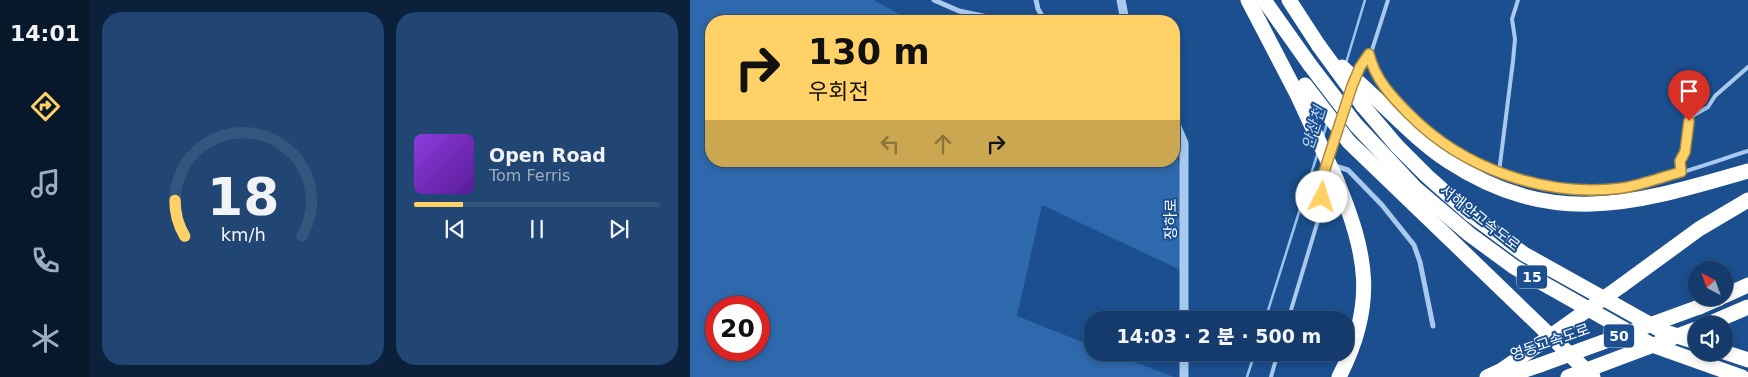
<!DOCTYPE html>
<html lang="ko">
<head>
<meta charset="utf-8">
<style>
	:root { --surface:#143b6b; --page:#214673; --text:#f1f3f6; --muted:#9dadc1; --line:#33557e; --accent:#ffd166 }
	body { margin:0; font-family:"DejaVu Sans","Noto Sans KR",sans-serif; background:var(--page); color:var(--text); height:100vh; display:flex; flex-direction:column; font-size:19px; white-space:nowrap }
	* { box-sizing:border-box; margin:0 }
	p { font-size:16px; color:var(--muted) }
	.icon { flex:none; width:28px; height:28px; fill:none; stroke:currentColor; stroke-width:2; stroke-linecap:round; stroke-linejoin:round }
	.map { position:relative; flex:1; overflow:hidden }
	.sheet { display:flex; flex-direction:column; gap:12px; padding:12px; background:#0b203b; width:600px }
	.sheet>* { flex:none }
	.guide { position:absolute; left:15px; top:15px; width:475px; height:152px; border-radius:20px; box-shadow:0 2px 8px #0003,0 0 0 1px var(--line); background:#ffd166; color:#111; overflow:hidden }
	.needle { width:32px; rotate:319deg }
	.tools { position:absolute; left:998px; top:261px; display:grid; gap:10px }
	.tools a { display:grid; place-items:center; width:45px; height:45px; border-radius:50%; background:var(--surface); box-shadow:0 2px 8px #0003,0 0 0 1px var(--line); font-size:25px }
	.speed { position:absolute; left:15px; top:296px; display:flex; gap:10px; font-size:25px; font-weight:700; text-align:center }
	.speed>* { display:grid; place-content:center; width:65px; height:65px; border-radius:50%; background:var(--surface); box-shadow:0 2px 8px #0003,0 0 0 1px var(--line); line-height:1 }
	.speed .limit { border:8px solid #d22; background:#fff; color:#111 }
	.pin { position:absolute; display:grid; place-items:center; width:42px; height:42px; color:#fff; margin:-51px -21px; border-radius:50% 50% 50% 0; rotate:-45deg; box-shadow:0 0 5px #0007 }
	.pin .icon { rotate:45deg }
	.me { position:absolute; width:55px; margin:-28px; rotate:5deg; stroke-linejoin:round; filter:drop-shadow(0 0 4px #0008) }
	.turn { display:flex; align-items:center; gap:18px; height:105px; padding:0 20px; font-size:22px }
	.turn .icon { width:65px; height:65px; stroke-width:2.5 }
	.turn b { display:block; font-size:35px; line-height:42px }
	.lanes { display:flex; align-items:center; height:48px; padding:0 20px; background:#0003; justify-content:center; gap:25px; direction:ltr }
	.lanes .off { opacity:.35 }
	.sheet .tile { flex:1; display:flex; flex-direction:column; justify-content:center; gap:8px; min-width:0; padding:0 18px; border-radius:20px; background:var(--page) }
	.sheet .dial { align-items:center; gap:0 }
	.dial svg { height:130px; overflow:visible; fill:none; stroke:var(--line); stroke-width:7; stroke-linecap:round; text-anchor:middle }
	.dial text { fill:var(--text); stroke:none }
	.song { display:flex; align-items:center; gap:15px }
	.cover { width:60px; height:60px; border-radius:8px; background:linear-gradient(135deg,hsl(270 70% 55%),hsl(270 70% 35%)) }
	.played { height:5px; border-radius:2px; background:linear-gradient(90deg,var(--accent) 20%,var(--line) 20%) }
	.keys { display:flex; justify-content:space-around; direction:ltr }
	.sheet .tiles { flex:1; display:grid; gap:12px; grid-template-columns:repeat(2,1fr) }
	.trip { position:absolute; left:394px; top:311px; width:270px; height:50px; border-radius:20px; background:var(--surface); box-shadow:0 2px 8px #0003,0 0 0 1px var(--line); font-weight:800; line-height:50px; text-align:center }
	main { display:flex; flex:1; min-height:0 }
	.menu { display:flex; flex-direction:column; width:90px; justify-content:space-around; align-items:center; background:#08182b; color:var(--muted) }
	.menu .icon { width:35px; height:35px }
	.menu .current { color:var(--accent) }
	.menu b { font-size:22px; color:var(--text) }
	.map>svg:first-child { display:block }
	.green { fill:#2e69ad; fill-rule:evenodd }
	.lines { fill:none; stroke-linecap:round; stroke-linejoin:round }
	.stream { stroke:#9cc4f0; stroke-width:2.5 }
	.service { stroke:#a9c9ee; stroke-width:4 }
	.minor { stroke:#a9c9ee; stroke-width:5 }
	.tertiary { stroke:#a9c9ee; stroke-width:9 }
	.motorway { stroke:#fff; stroke-width:15 }
	.motorway-bridge { stroke:#fff; stroke-width:15 }
	.route-casing { stroke:#a68842; stroke-width:12 }
	.route { stroke:#ffd166; stroke-width:9 }
	.labels { text-anchor:middle; stroke-width:4; stroke-linejoin:round; paint-order:stroke }
	.shield { fill:#1b4f8f; stroke:#bbcadd; stroke-width:1 }
	.shield-label { font-size:14px; font-weight:bold; fill:#fff }
	.street-label { font-size:15px; fill:#fff; stroke:#1b4f8f }
	.water-label { font-size:16px; font-style:italic; fill:#b5d3f5; stroke:#1b4f8f }
</style>
</head>
<body>
<main>
<nav class="menu">
<b>14:01</b>
<svg class="icon current" aria-label="directions" viewBox="0 0 24 24"><path d="M12 3l9 9-9 9-9-9zM9 14v-3h6M13 9l2 2-2 2"/></svg>
<svg class="icon" aria-label="music" viewBox="0 0 24 24"><path d="M9 18V5l10-2v13"/><circle cx="6" cy="18" r="3"/><circle cx="16" cy="16" r="3"/></svg>
<svg class="icon" aria-label="phone" viewBox="0 0 24 24"><path d="M5 4h4l2 5-3 2q2 4 5 5l2-3 5 2v4C11 20 4 13 5 4z"/></svg>
<svg class="icon" aria-label="climate" viewBox="0 0 24 24"><path d="M12 3v18M4 7l16 10M4 17L20 7"/></svg>
</nav>
<section class="sheet">
<div class="tiles">
<div class="tile dial"><svg viewBox="0 0 100 80">
<path d="M14 69A42 42 0 1 1 86 69"/>
<path d="M14 69A42 42 0 0 1 8 47" stroke="#ffd166"/>
<text x="50" y="56" font-size="32" font-weight="700">18</text>
<text x="50" y="72" font-size="11">km/h</text>
</svg></div>
<div class="tile">
<div class="song"><i class="cover"></i><div><b>Open Road</b><p>Tom Ferris</p></div></div>
<div class="played"></div>
<div class="keys"><svg class="icon" aria-label="previous" viewBox="0 0 24 24"><path d="M18 5L8 12l10 7zM5 5v14"/></svg><svg class="icon" aria-label="pause" viewBox="0 0 24 24"><path d="M8 5v14M16 5v14"/></svg><svg class="icon" aria-label="next" viewBox="0 0 24 24"><path d="M6 5l10 7-10 7zM19 5v14"/></svg></div>
</div>
</div>
</section>
<div class="map">
<svg width="1058" height="377" viewBox="0 0 1058 377">
	<rect width="100%" height="100%" fill="#1b4f8f"/>
	<path class="green" d="M 0,0 L 183,0 L 223,21 L 21,21 L 21,161 L 484,161 L 484,153 L 494,171 L 497,273 L 352,205 L 327,316 L 402,346 L 402,352 L 420,353 L 484,377 L 0,377 ZM 26,308 L 69,308 L 69,350 L 26,350 Z"/>
	<g class="lines">
		<g class="stream">
			<polyline points="656,63 675,0"/>
			<polyline points="633,137 637,123"/>
			<polyline points="575,320 628,152"/>
			<polyline points="557,377 565,352"/>
		</g>
		<g class="service">
			<path d="M 679,55 C 686,81 705,99 724,119 C 768,164 833,186 896,188 C 908,189 922,189 934,187 C 976,179 1017,164 1058,151"/>
			<polyline points="666,76 670,67 682,50 698,0"/>
			<polyline points="641,154 647,135"/>
			<polyline points="809,172 823,61 825,39 822,19 828,0"/>
			<polyline points="991,172 990,161 995,151 999,121 1004,115 1018,107 1025,96 1058,67"/>
			<polyline points="598,320 632,207 632,187 636,168"/>
			<polyline points="581,377 588,352"/>
		</g>
		<g class="minor">
			<polyline points="244,0 269,11 317,21"/>
			<polyline points="346,0 348,9 355,21"/>
			<polyline points="642,165 658,170 692,205 724,245 730,262 743,326"/>
		</g>
		<g class="tertiary">
			<polyline points="431,0 435,21"/>
			<polyline points="484,120 494,143 494,320"/>
			<polyline points="494,377 494,352"/>
		</g>
		<g class="motorway">
			<polyline points="558,0 608,96"/>
			<polyline points="574,0 620,65"/>
			<polyline points="599,0 629,46"/>
			<path d="M 678,91 C 704,115 729,142 758,161 C 864,230 947,203 1058,171"/>
			<polyline points="673,106 707,146 737,176 780,214 834,254 972,331 1006,342"/>
			<polyline points="666,125 725,188 779,234 824,267 962,345 1052,377"/>
			<path d="M 659,142 C 740,221 822,298 903,377"/>
			<path d="M 647,181 C 677,254 687,304 649,377"/>
			<polyline points="931,286 1009,229 1058,200"/>
			<polyline points="1034,296 1058,285"/>
			<polyline points="1009,307 1030,298"/>
			<polyline points="1016,325 1058,307"/>
			<polyline points="1034,352 1058,360"/>
			<polyline points="797,377 812,370 848,345"/>
			<polyline points="814,377 850,365"/>
		</g>
		<g class="motorway-bridge">
			<polyline points="629,46 673,106"/>
			<polyline points="620,65 666,125"/>
			<polyline points="652,67 678,91"/>
			<polyline points="615,85 659,142"/>
			<polyline points="608,96 647,181"/>
			<polyline points="848,345 931,286"/>
			<polyline points="850,365 1009,307"/>
			<polyline points="878,377 1006,329"/>
		</g>
	</g>
	<g class="lines">
		<g class="route-casing">
			<path id="route" d="M 632,197 L 633,175 L 662,86 L 670,67 L 679,54 C 685,79 701,96 719,114 C 772,168 855,198 932,188 C 952,185 972,177 991,172 L 990,161 L 995,152 L 999,121"/>
		</g>
		<use href="#route" class="route"/>
	</g>
	<g class="labels">
		<g class="shield">
			<rect x="827" y="265.5" width="30" height="23" rx="4"/>
			<rect x="914" y="324.5" width="30" height="23" rx="4"/>
		</g>
		<g class="shield-label">
			<text x="842" y="282">15</text>
			<text x="929" y="341">50</text>
		</g>
		<g class="street-label">
			<text transform="translate(790 218) rotate(38)" y="5">서해안고속도로</text>
			<text transform="translate(481 219) rotate(-90)" y="5">장하로</text>
			<text transform="translate(860 342) rotate(-19)" y="5">영동고속도로</text>
		</g>
		<g class="water-label">
			<text transform="translate(623 128) rotate(-73)" y="6">안산천</text>
		</g>
	</g>
</svg>
<div class="tools">
<a><svg class="needle" viewBox="-14 -14 28 28"><path d="M0-13l5 13h-10z" fill="#e53935"/><path d="M0 13l5-13h-10z" fill="#9dadc1"/></svg></a>
<a><svg class="icon" aria-label="sound" viewBox="0 0 24 24"><path d="M4 9h4l5-4v14l-5-4H4zM17 9q2 3 0 6"/></svg></a>
</div>
<div class="speed"><div class="limit">20</div></div>
<div class="pin" style="left:999px;top:121px;background:#d93025"><svg class="icon" aria-label="arrive" viewBox="0 0 24 24"><path d="M6 21V4h12l-3 4 3 4H6"/></svg></div>
<svg class="me" style="left:632px;top:197px" viewBox="-20 -20 40 40"><circle r="19" fill="#fff"/><path d="M0-13L10 11 0 6-10 11z" fill="#ffd166"/></svg>
<div class="trip">14:03 · 2 분 · 500 m</div>
<div class="guide">
<div class="turn"><svg class="icon" aria-label="right" viewBox="0 0 24 24"><path d="M7 20v-9h11M14 6l5 5-5 5"/></svg><div><b>130 m</b>우회전</div></div>
<div class="lanes"><svg class="icon off" aria-label="left" viewBox="0 0 24 24"><path d="M17 20v-9H6M10 6l-5 5 5 5"/></svg><svg class="icon off" aria-label="ahead" viewBox="0 0 24 24"><path d="M12 20V5M6 11l6-6 6 6"/></svg><svg class="icon" aria-label="right" viewBox="0 0 24 24"><path d="M7 20v-9h11M14 6l5 5-5 5"/></svg></div>
</div>
</div>
</main>
</body>
</html>
